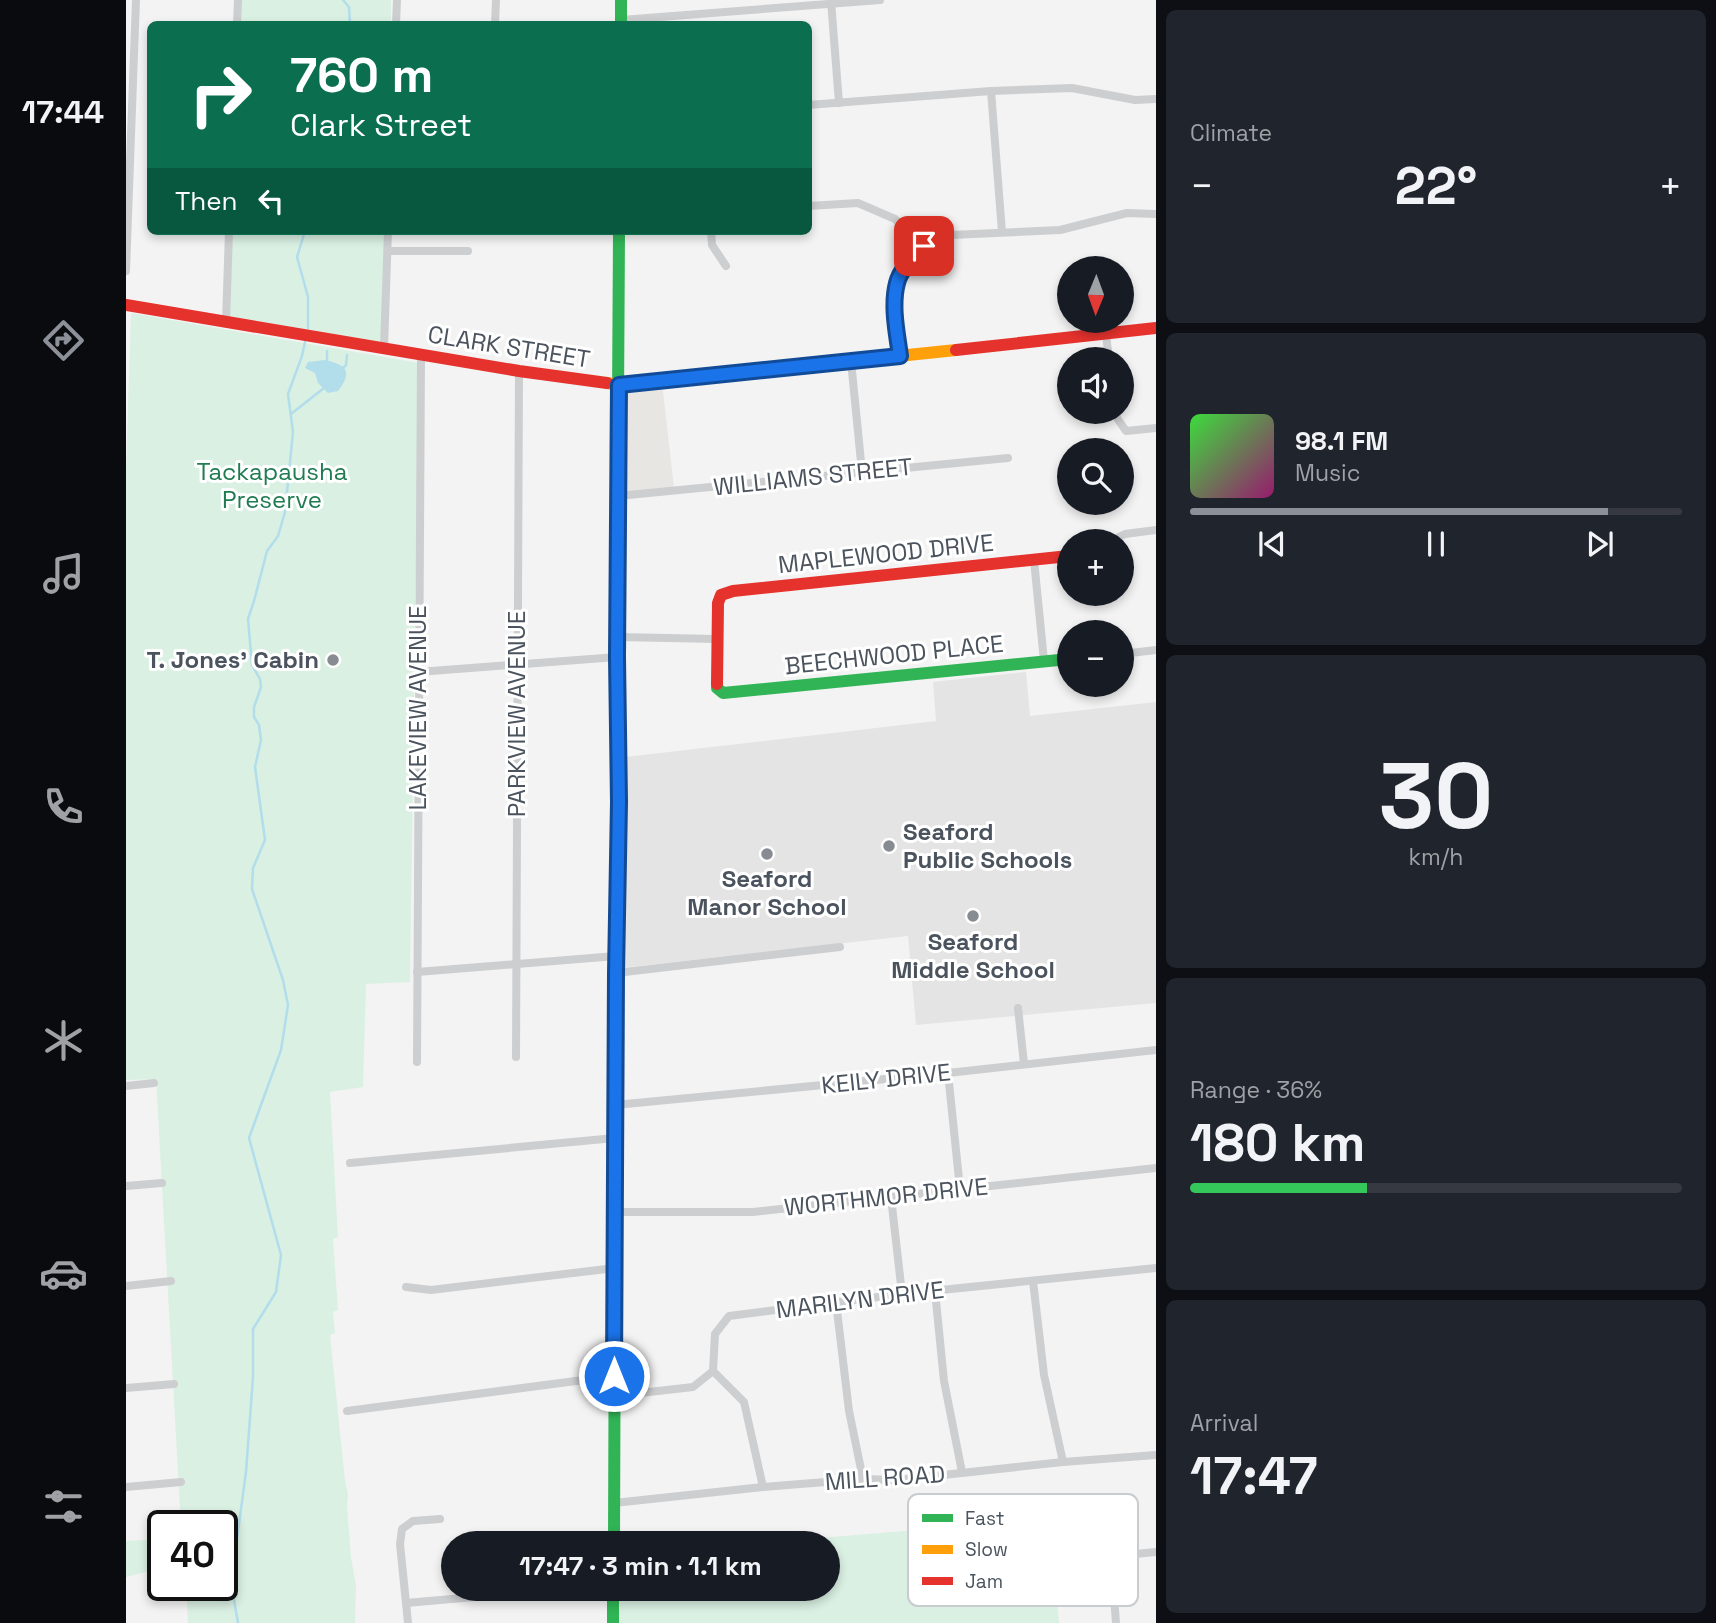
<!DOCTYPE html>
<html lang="en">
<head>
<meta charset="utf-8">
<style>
	:root { --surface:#171b24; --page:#20242c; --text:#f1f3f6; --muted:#9ea1a6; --line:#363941; --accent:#8c9099 }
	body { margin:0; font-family:"Space Grotesk",sans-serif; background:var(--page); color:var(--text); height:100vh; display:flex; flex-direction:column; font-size:26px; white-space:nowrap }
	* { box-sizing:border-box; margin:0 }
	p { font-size:23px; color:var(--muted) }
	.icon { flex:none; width:38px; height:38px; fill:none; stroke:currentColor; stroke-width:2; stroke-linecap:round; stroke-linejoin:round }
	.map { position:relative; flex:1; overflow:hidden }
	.panel { display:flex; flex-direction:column; gap:10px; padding:10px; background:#0d0f14; width:560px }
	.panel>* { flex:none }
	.banner { position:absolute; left:21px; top:21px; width:665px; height:214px; border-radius:10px; box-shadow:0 4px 10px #0003; background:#0b6e4f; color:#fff; overflow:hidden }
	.needle { width:46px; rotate:181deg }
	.fabs { position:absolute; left:931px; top:256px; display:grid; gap:14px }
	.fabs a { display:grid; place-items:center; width:77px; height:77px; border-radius:50%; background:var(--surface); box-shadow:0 4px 10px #0003; font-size:35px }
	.speed { position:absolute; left:21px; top:1510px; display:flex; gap:14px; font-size:35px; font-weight:700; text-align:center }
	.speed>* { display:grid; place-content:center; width:91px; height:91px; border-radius:50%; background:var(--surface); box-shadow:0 4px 10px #0003; line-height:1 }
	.speed .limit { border:4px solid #111; border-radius:10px; background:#fff; color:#111 }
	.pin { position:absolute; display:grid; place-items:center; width:60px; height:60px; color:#fff; margin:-30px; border-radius:14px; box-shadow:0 4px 10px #0006 }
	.me { position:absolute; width:77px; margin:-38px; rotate:0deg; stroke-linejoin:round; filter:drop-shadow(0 0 5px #0008) }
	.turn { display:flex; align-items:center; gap:24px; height:147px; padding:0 28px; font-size:32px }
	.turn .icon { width:91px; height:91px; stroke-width:2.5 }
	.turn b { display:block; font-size:49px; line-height:60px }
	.then { display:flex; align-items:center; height:66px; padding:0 28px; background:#0003; gap:14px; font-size:26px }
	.big { font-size:52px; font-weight:600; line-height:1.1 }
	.panel .card { flex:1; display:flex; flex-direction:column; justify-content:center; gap:10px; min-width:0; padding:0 24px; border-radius:10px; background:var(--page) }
	.panel .dial { align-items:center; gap:0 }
	.dial b { font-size:91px; line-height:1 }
	.song { display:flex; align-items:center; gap:21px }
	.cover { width:84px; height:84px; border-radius:10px; background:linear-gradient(135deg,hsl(120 70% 55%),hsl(320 70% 35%)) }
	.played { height:7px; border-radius:4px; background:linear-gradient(90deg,var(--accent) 85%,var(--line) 85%) }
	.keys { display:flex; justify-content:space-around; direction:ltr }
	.heat { display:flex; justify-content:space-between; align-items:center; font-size:38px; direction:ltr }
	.charge { height:10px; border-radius:5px; background:linear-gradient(90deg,#34c759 36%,var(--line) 0) }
	.trip { position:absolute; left:315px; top:1531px; width:399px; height:70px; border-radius:35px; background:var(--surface); box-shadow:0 4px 10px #0003; font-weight:600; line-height:70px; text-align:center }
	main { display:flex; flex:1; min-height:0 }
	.tabs { display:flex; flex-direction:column; width:126px; justify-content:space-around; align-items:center; background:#090b0e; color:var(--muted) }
	.tabs .icon { width:49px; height:49px }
	.tabs .active { color:var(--accent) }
	.tabs b { font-size:32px; color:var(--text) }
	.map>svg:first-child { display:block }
	.commercial { fill:#e7e6e2 }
	.education { fill:#e5e4e4 }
	.green { fill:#daf0e3 }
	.water { fill:#b2ddeb }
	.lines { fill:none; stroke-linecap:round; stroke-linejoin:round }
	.stream { stroke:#b2ddeb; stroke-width:2.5 }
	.street { stroke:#cdced0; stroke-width:8 }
	.fast { stroke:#30b455; stroke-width:12 }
	.slow { stroke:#ff9f0a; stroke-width:12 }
	.jam { stroke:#e5322d; stroke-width:12 }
	.route-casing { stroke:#114b97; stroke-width:18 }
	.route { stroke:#1a73e8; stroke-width:12 }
	.poi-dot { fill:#868c92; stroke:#fff; stroke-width:2.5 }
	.labels { text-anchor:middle; stroke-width:6; stroke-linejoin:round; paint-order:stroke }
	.street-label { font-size:24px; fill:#4b545e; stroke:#fff }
	.park-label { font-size:24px; fill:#1f7c51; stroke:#fff }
	.poi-label { font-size:24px; font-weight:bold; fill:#4b545e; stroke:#fff }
	.key { fill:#fff; stroke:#c9cccf; stroke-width:2 }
	.key-label { font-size:19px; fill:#4b545e }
</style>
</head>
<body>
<main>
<nav class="tabs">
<b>17:44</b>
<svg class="icon active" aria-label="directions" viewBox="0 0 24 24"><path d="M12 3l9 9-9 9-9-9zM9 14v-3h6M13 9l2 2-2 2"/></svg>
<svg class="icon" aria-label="music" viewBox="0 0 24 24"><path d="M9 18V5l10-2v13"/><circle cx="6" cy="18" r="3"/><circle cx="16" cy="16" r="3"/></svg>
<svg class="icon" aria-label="phone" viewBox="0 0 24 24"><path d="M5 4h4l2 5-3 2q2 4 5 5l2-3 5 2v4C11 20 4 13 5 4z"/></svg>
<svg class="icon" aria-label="climate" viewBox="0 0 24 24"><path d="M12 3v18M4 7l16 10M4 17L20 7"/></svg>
<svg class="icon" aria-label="car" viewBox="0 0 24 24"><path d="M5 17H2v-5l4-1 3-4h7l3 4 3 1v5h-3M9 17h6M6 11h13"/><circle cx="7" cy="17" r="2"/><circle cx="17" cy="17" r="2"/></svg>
<svg class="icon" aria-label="filters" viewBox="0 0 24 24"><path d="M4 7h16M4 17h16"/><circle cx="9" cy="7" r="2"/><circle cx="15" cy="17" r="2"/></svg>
</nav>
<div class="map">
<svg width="1030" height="1623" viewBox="0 0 1030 1623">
	<rect width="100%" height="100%" fill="#f3f3f3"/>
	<polygon class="commercial" points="536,382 548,488 494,494 495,387"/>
	<polygon class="education" points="900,672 904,716 1030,702 1030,1003 790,1025 782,936 494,968 499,757 810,721 807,682"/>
	<g class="green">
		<polygon points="114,0 265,0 265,24 113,24"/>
		<polygon points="105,231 259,231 256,342 101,316"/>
		<polygon points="5,313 293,363 284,982 240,984 237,1087 204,1092 212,1237 207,1239 212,1310 207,1312 209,1333 204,1335 219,1481 222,1494 221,1505 225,1558 230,1585 229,1623 62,1623 60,1586 96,1586 96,1526 55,1526 30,1079 0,1080 0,472"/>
		<polygon points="924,1519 933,1623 490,1623 490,1589 702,1589 702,1544 633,1543"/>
		<polygon points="37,1539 37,1562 24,1565 20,1572 0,1577 0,1541"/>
	</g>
	<path class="water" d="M 199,360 C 221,365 227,371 212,391 L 202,393 L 192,383 L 189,373 L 179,368 L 182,362 Z"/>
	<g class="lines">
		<g class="stream">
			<polyline points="217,0 223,7 224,24"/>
			<polyline points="179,231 171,257 182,297 182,328"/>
			<polyline points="201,361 201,351"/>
			<polyline points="217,368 220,365 221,355"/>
			<polyline points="165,414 198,388"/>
			<polyline points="112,1623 105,1583 120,1472 127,1377 127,1329 150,1292 155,1255 123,1138 155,1050 162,1005 157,980 126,889 127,868 139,840 129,767 135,740 133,725 128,717 128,707 135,687 134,679 126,665 122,619 128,601 141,551 152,536 159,512 167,432 162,394 176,356 179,342"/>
		</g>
		<g class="street">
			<polyline points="705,1 713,103"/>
			<polyline points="495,20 754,0"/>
			<polyline points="111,24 112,0"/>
			<polyline points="270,24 271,0"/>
			<polyline points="369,24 370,0"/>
			<polyline points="865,91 876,232"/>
			<polyline points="682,105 865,91 946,88 1009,100 1030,99"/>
			<polyline points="682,206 732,203 769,219 798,246 825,235 934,230 1001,213 1030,214"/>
			<polyline points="585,231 586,245 600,266"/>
			<polyline points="262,251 342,251"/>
			<polyline points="0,271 10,0"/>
			<polyline points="100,322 103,231"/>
			<polyline points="980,335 983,359"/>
			<polyline points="258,348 262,231"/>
			<path d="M 774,356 C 771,333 764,306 771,283 C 775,268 789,257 798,246"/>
			<polyline points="725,361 736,472"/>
			<polyline points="990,411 991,418 1000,431 1030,428"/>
			<polyline points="492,496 882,458"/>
			<polyline points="984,541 999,534 1030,530"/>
			<polyline points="908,560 918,661"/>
			<polyline points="492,637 591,639"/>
			<polyline points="996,654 1030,650"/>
			<polyline points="292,672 491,657"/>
			<polyline points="291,972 490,956"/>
			<polyline points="490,973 714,947"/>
			<polyline points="892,1008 898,1064"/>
			<polyline points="390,1057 393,371"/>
			<polyline points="291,1062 295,355"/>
			<polyline points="822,1073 834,1189"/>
			<polyline points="0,1086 28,1083"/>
			<polyline points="489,1105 822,1073 1030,1050"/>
			<polyline points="224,1163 489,1138"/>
			<polyline points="0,1186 36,1183"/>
			<polyline points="765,1197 776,1294"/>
			<polyline points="489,1212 627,1212 1030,1168"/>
			<polyline points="907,1281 918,1375 937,1462"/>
			<polyline points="0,1286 45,1281"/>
			<polyline points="280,1287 305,1290 489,1268"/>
			<polyline points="809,1291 818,1381 836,1472"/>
			<polyline points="710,1302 723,1411 737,1479"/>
			<polyline points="587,1371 618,1402 637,1487"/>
			<polyline points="0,1388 48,1384"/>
			<polyline points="488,1396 567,1387 587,1371 589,1334 603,1316 776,1294 1030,1268"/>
			<polyline points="221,1411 488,1376"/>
			<polyline points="0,1487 55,1482"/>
			<polyline points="488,1503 637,1487 737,1479 771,1480 937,1462 1030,1455"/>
			<polyline points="280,1603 383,1594 392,1589"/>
			<polyline points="282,1623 274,1544 276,1529 287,1521 314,1519"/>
			<polyline points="990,1623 986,1569 1009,1554 1030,1552"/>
		</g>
		<g class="fast">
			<polyline points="495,0 495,24"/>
			<polyline points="491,572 493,231"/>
			<polyline points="591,684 591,688 597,693 943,659"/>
			<polyline points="488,1544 490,984"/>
			<polyline points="487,1589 487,1623"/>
		</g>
		<g class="slow">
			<polyline points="481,383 493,385 830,350"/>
			<polyline points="490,984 493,802 491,572"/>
		</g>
		<g class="jam">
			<polyline points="0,305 393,371 481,383"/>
			<polyline points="830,350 1030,328"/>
			<polyline points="591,684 592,603 595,595 607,591 943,556"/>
		</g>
	</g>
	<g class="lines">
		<g class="route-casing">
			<path id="route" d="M 488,1376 L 490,973 L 493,802 L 491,657 L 493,385 L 774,356 C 771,333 765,306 771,283 C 775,268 788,257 798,246"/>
		</g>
		<use href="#route" class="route"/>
	</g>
	<g class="poi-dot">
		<circle cx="207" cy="660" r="7"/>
		<circle cx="763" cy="846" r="7"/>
		<circle cx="641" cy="854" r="7"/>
		<circle cx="847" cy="916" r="7"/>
	</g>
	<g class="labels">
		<g class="street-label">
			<text transform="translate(383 347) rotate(9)" y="8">CLARK STREET</text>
			<text transform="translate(687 477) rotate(-6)" y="8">WILLIAMS STREET</text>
			<text transform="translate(760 554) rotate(-6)" y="8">MAPLEWOOD DRIVE</text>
			<text transform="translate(768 655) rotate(-6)" y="8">BEECHWOOD PLACE</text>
			<text transform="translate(292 708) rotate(-90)" y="8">LAKEVIEW AVENUE</text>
			<text transform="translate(391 714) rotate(-90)" y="8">PARKVIEW AVENUE</text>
			<text transform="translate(760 1079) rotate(-6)" y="8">KEILY DRIVE</text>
			<text transform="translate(760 1197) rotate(-6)" y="8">WORTHMOR DRIVE</text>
			<text transform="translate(734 1300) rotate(-7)" y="8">MARILYN DRIVE</text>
			<text transform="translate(759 1478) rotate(-4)" y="8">MILL ROAD</text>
		</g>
		<g class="park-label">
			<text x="146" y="480">Tackapausha<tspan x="146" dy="28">Preserve</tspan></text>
		</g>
		<g class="poi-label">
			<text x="193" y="668" text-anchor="end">T. Jones' Cabin</text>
			<text x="777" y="840" text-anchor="start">Seaford<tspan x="777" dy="28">Public Schools</tspan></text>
			<text x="641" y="887">Seaford<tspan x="641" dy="28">Manor School</tspan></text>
			<text x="847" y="950">Seaford<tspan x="847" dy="28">Middle School</tspan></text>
		</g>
	</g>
	<rect x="782" y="1494" width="230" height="112" rx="10" class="key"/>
	<rect x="796" y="1514" width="31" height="8" fill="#30b455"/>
	<rect x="796" y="1545" width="31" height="9" fill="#ff9f0a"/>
	<rect x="796" y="1577" width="31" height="8" fill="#e5322d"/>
	<g class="key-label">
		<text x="839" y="1525">Fast</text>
		<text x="839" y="1556">Slow</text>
		<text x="839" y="1588">Jam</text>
	</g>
</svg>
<div class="fabs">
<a><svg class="needle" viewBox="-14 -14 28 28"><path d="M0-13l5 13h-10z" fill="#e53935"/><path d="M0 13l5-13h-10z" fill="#9ea1a6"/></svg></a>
<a><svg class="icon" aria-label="sound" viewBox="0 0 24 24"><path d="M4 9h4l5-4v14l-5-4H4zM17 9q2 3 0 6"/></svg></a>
<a><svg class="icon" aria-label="search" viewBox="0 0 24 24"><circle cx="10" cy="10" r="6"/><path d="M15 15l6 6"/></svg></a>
<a>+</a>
<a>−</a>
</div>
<div class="speed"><div class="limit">40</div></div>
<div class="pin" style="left:798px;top:246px;background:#d93025"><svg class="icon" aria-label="arrive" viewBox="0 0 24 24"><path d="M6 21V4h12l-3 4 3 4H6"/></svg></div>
<svg class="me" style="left:488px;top:1376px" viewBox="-20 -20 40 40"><circle r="17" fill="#1a73e8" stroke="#fff" stroke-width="3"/><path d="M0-11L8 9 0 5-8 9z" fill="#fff"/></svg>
<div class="trip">17:47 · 3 min · 1.1 km</div>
<div class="banner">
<div class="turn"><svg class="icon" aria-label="right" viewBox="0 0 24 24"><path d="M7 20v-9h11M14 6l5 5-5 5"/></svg><div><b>760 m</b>Clark Street</div></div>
<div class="then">Then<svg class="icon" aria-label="left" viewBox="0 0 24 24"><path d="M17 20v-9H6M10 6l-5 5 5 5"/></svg></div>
</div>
</div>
<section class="panel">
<div class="card"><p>Climate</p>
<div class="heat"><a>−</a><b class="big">22°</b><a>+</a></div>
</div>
<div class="card">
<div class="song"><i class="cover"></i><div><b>98.1 FM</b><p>Music</p></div></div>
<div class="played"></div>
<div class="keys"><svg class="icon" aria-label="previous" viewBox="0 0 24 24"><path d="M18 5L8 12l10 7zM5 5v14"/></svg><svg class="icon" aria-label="pause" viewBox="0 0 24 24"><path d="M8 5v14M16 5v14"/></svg><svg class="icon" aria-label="next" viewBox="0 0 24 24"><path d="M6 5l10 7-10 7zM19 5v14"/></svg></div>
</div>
<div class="card dial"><b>30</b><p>km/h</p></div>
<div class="card"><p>Range · 36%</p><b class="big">180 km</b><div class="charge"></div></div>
<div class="card"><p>Arrival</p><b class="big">17:47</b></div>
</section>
</main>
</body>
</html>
